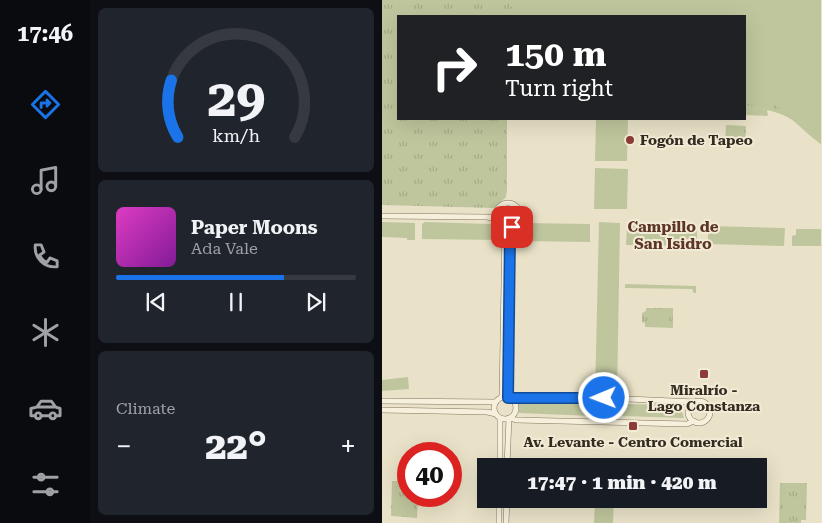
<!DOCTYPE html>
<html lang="en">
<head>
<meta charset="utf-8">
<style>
	:root { --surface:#171b24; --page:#20242c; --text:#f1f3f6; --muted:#9ea1a6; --line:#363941; --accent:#1a73e8 }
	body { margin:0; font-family:"Roboto Serif",serif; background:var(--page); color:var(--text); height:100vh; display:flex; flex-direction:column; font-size:19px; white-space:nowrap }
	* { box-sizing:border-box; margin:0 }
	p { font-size:16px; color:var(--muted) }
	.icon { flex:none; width:28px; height:28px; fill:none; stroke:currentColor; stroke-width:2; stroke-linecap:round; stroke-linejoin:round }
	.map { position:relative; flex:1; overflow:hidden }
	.details { display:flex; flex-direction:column; gap:8px; padding:8px; background:#0d0f14; width:292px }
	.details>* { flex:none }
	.banner { position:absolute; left:15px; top:15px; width:349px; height:105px; border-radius:0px; box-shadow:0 5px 20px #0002; background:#202124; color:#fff; overflow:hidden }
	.speed { position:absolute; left:15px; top:442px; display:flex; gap:10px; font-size:25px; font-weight:700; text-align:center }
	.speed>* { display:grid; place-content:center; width:65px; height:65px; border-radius:50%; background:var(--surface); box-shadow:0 5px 20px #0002; line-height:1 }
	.speed .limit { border:8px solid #d22; background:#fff; color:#111 }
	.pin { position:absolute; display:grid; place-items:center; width:42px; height:42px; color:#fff; margin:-21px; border-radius:10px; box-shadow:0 2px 8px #0006 }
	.me { position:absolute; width:55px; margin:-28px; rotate:269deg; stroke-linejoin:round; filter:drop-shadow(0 0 4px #0008) }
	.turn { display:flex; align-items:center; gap:18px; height:105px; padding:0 25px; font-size:22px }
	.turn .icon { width:65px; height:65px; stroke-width:2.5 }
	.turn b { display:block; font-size:35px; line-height:42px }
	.big { font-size:38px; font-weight:800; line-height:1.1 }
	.details .tile { flex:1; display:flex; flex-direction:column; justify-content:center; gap:8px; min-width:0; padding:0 18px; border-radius:8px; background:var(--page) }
	.details .dial { align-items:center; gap:0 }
	.dial svg { height:130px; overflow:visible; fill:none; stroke:var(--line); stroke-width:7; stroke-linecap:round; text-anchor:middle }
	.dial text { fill:var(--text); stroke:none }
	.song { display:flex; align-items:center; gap:15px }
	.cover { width:60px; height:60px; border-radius:8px; background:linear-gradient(135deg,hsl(310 70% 55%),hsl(290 70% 35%)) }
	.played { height:5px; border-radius:2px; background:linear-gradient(90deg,var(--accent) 70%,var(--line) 70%) }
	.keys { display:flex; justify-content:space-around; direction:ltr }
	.heat { display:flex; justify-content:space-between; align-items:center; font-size:28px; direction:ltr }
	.trip { position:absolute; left:95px; top:458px; width:290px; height:50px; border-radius:0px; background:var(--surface); box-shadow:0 5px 20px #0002; font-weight:800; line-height:50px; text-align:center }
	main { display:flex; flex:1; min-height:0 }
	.tabs { display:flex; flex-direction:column; width:90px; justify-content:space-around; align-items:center; background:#090b0e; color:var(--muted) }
	.tabs .icon { width:35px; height:35px }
	.tabs .on { color:var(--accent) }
	.tabs b { font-size:22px; color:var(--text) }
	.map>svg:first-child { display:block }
	.grass { fill:url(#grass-tufts) }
	.green { fill:#bfc69d }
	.water { fill:url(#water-rules); stroke:#708b86 }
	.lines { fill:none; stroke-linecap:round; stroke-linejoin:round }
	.minor-casing { stroke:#83755f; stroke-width:6 }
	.minor { stroke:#f5efdb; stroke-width:5 }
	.route-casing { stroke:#114b97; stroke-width:12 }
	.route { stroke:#1a73e8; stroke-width:9 }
	.poi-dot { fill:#8b3c36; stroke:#f2ecd7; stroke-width:2 }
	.labels { text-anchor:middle; stroke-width:4; stroke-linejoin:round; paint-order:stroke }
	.poi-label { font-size:14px; font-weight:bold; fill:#352c21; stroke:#f2ecd7 }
	.neighbourhood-label { font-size:15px; font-weight:bold; fill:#5d3526; stroke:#f2ecd7 }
</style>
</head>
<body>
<main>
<nav class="tabs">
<b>17:46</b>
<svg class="icon on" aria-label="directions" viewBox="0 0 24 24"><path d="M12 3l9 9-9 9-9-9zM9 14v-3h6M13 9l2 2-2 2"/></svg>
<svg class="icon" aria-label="music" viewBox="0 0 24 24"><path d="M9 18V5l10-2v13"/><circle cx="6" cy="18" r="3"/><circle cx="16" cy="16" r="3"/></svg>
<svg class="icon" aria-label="phone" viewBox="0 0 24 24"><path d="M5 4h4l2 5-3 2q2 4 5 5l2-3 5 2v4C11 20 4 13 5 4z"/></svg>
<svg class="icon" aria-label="climate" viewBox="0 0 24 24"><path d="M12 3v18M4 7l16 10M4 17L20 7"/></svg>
<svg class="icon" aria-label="car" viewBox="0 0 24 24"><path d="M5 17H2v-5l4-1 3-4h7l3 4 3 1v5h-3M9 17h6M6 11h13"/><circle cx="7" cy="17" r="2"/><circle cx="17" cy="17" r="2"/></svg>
<svg class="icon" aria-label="filters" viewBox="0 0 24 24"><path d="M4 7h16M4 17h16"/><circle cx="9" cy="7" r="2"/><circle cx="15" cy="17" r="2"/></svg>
</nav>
<section class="details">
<div class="tile dial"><svg viewBox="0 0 100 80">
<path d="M14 69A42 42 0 1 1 86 69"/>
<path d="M14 69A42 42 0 0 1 10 34" stroke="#1a73e8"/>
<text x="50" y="56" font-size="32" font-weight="700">29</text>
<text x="50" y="72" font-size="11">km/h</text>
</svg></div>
<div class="tile">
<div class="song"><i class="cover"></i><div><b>Paper Moons</b><p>Ada Vale</p></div></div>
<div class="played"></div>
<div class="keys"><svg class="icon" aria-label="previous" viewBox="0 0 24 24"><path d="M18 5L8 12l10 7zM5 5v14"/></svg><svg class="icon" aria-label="pause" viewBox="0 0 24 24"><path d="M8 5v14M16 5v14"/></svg><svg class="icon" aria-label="next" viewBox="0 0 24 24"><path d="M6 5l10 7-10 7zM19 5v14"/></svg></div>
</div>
<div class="tile"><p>Climate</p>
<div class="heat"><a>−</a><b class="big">22°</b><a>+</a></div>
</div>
</section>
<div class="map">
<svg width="440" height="523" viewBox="0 0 440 523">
	<defs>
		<pattern id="grass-tufts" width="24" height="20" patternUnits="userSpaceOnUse" patternTransform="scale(1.25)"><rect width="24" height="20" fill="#bfc69d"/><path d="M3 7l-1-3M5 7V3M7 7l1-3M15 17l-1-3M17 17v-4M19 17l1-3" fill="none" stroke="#a5aa87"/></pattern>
		<pattern id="water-rules" width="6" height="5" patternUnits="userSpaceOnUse" patternTransform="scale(1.25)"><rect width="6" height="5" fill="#a9beb9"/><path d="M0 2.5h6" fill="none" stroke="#92a39f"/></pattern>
	</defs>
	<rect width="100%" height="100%" fill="#e9e2c8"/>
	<g class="grass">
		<path d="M 0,0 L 439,0 L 439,144 C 429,137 422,127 412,121 C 397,110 380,110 363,105 L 362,16 L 16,16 L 16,119 L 125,119 L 125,189 L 124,197 L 112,208 L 0,205 Z"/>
		<polygon points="344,125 364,126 363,145 343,144"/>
		<polygon points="264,308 291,308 291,328 263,327 263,323 260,322 260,313 264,311"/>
		<polygon points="15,476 26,476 26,496 36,496 35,518 9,516 10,481 15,481"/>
		<polygon points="398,483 425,483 424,520 419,520 419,523 397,523"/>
	</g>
	<g class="green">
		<path d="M 126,0 L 439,0 L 439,144 C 414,127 394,97 363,91 L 362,16 L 137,16 L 134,15 Z"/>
		<polygon points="362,105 385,110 386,116 363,115"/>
		<polygon points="214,119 246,119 245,161 213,161"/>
		<polygon points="213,168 246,169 245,209 212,209"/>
		<polygon points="0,222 33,223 33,240 25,240 25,238 0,237"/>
		<polygon points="43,222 108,224 118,230 118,240 40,239 40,224"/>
		<polygon points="217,222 238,223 235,397 213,396"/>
		<polygon points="141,223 208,224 208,242 135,241 132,230"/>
		<polygon points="245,225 312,227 315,229 315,246 244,245"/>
		<polygon points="326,226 403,228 402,246 326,244"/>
		<polygon points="414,229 439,229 439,246 410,246 410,236 414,235"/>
		<polygon points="243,284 314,286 314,293 312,293 310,289 243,288"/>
		<polygon points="26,377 27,389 0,391 0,380"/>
		<polygon points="137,402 210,404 208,410 210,416 137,413"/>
		<polygon points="240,404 302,405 300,412 302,418 240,416 242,411"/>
		<polygon points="170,458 209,459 208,466 169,466"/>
		<polygon points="239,459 277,460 277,466 239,466"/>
		<polygon points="213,499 232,499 231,523 212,523"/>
	</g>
	<circle class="water" cx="224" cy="410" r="8"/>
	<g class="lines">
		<g class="minor-casing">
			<g id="minor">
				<circle cx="126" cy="215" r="12"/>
				<polyline points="0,216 105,217 115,219"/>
				<polyline points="120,397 123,227"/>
				<circle cx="123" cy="408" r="11"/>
				<polyline points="126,398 128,233 130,227"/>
				<polyline points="127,398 134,397 224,398 313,402"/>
				<polyline points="0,401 114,402"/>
				<circle cx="317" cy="412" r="11"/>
				<polyline points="0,410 105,412 114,414"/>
				<polyline points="128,418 134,420 305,424 312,421"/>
				<path d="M 218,420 C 210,414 211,405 219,398"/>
				<path d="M 228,421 C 238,415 238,405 229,399"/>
				<polyline points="118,466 118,418"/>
				<polyline points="125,466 127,418"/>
				<polyline points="117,523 117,499"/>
				<polyline points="124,523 125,499"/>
			</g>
		</g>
		<use href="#minor" class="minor"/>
	</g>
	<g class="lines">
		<g class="route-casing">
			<polyline id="route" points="130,227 128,233 126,398 222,398"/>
		</g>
		<use href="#route" class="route"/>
	</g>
	<g class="poi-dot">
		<circle cx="248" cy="140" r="5"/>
		<rect x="317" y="369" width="10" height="10" rx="2.5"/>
		<rect x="246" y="421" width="10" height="10" rx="2.5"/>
	</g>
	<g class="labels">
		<g class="poi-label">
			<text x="258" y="145" text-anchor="start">Fogón de Tapeo</text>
			<text x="322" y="395">Miralrío -<tspan x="322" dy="16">Lago Constanza</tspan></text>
			<text x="251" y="447">Av. Levante - Centro Comercial</text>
		</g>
		<g class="neighbourhood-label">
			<text x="291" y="232">Campillo de<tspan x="291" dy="17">San Isidro</tspan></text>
		</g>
	</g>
</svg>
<div class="speed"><div class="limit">40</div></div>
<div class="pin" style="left:130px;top:227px;background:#d93025"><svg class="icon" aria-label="arrive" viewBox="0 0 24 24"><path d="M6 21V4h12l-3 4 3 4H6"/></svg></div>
<svg class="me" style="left:222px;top:398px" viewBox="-20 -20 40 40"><circle r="17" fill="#1a73e8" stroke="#fff" stroke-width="3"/><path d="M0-11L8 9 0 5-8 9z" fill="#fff"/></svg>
<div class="trip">17:47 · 1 min · 420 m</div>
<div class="banner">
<div class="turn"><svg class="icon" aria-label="right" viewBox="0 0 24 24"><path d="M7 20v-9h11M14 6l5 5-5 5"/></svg><div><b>150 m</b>Turn right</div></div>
</div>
</div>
</main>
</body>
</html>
